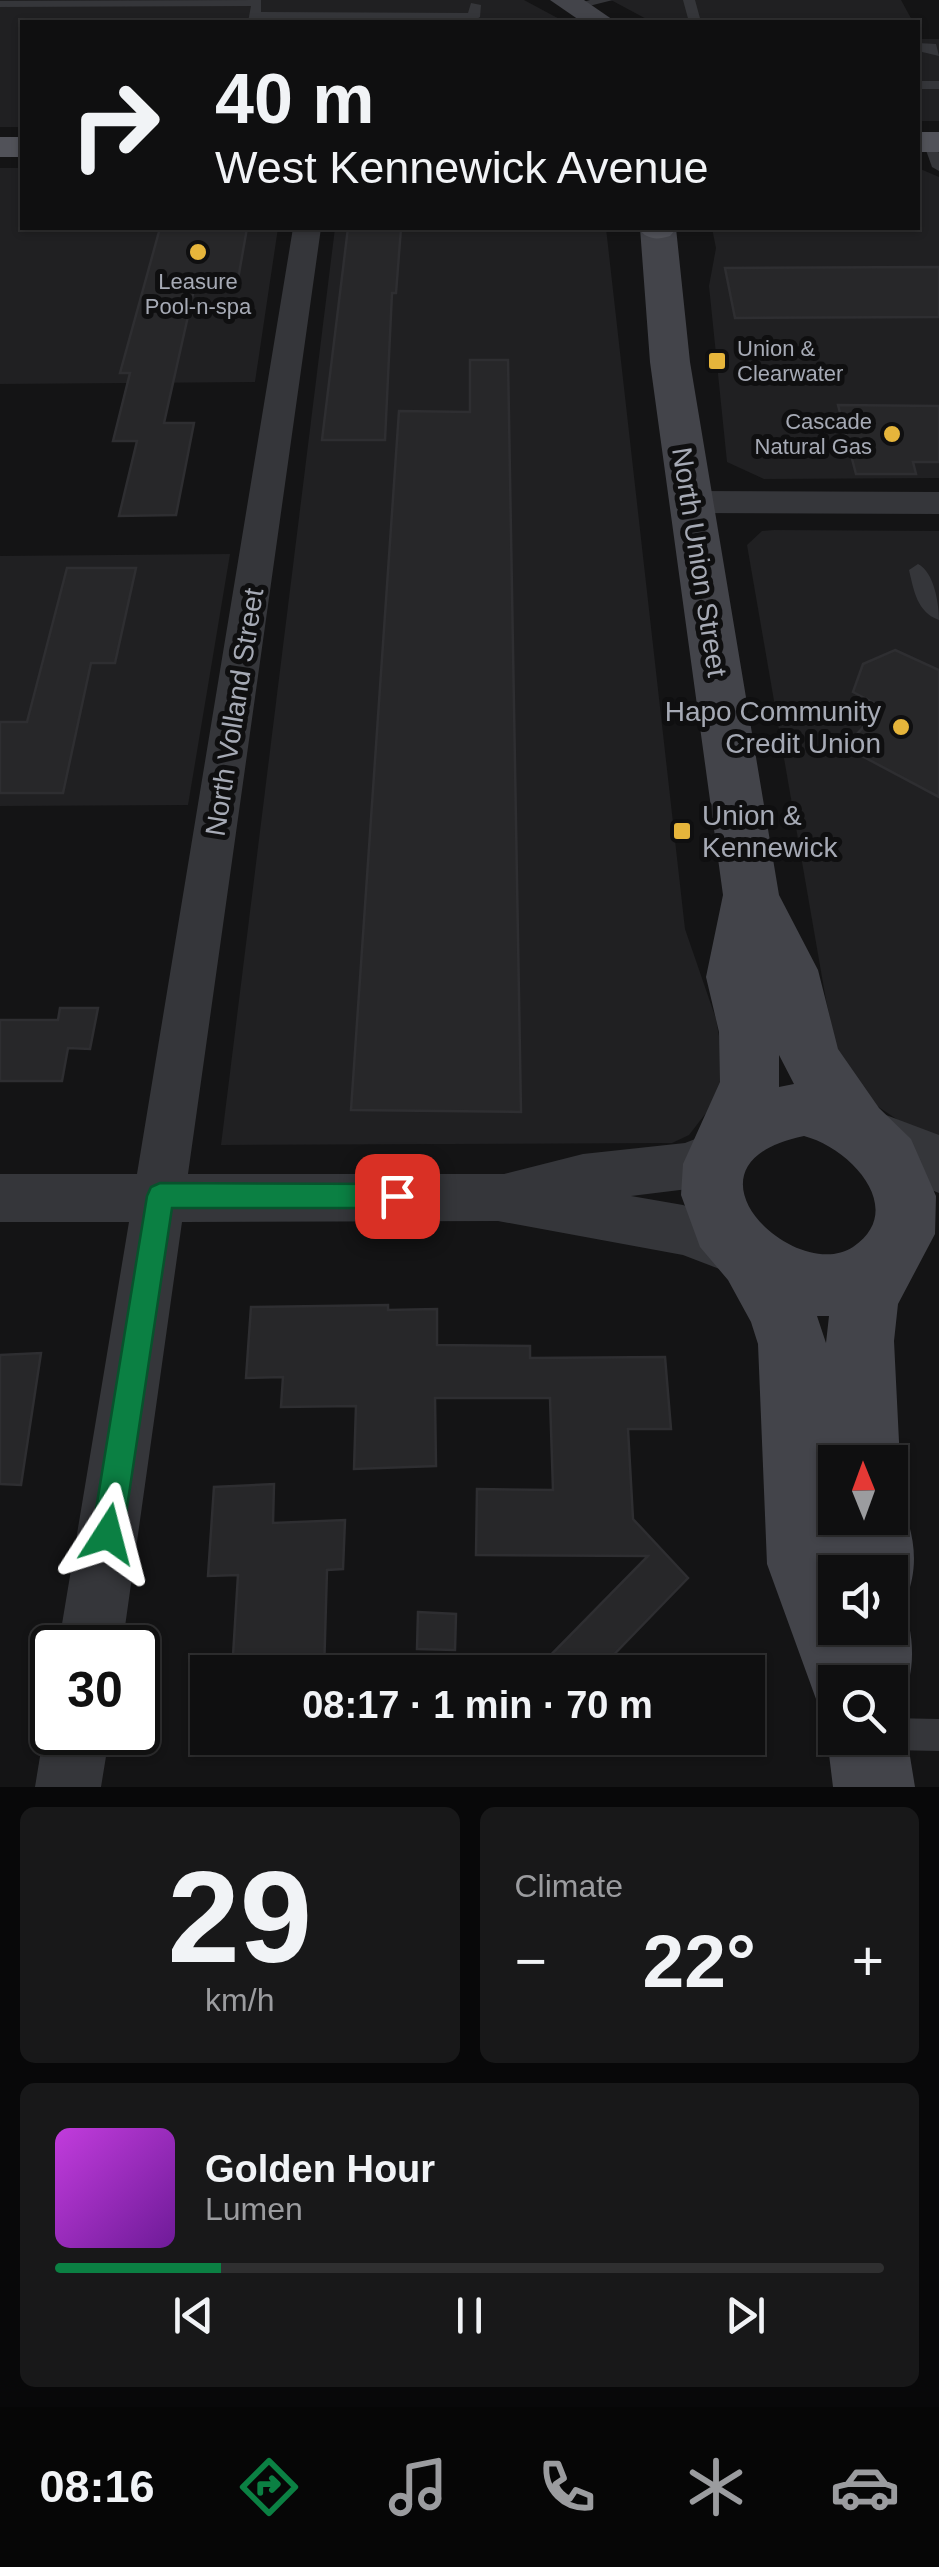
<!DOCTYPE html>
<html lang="en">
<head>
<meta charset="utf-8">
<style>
	:root { --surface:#0f0f10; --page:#181819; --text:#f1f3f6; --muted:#9b9c9f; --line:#2f2f30; --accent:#0b8043 }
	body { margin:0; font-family:Helvetica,sans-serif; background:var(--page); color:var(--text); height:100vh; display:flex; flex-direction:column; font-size:38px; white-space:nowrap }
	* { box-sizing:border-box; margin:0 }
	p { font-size:32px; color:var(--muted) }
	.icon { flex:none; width:55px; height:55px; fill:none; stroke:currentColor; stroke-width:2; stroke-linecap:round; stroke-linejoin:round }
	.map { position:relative; height:1787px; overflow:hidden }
	.panel { display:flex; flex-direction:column; gap:20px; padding:20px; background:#080809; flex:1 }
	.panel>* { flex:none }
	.banner { position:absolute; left:20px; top:20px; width:900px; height:210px; border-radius:0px; box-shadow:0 2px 8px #0004,0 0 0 2px var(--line); background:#0f0f10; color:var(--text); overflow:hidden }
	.needle { width:65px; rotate:359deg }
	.controls { position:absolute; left:818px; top:1445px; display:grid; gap:20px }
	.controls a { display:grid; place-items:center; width:90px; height:90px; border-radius:0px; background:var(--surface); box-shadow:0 2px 8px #0004,0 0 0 2px var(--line); font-size:50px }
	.speed { position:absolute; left:30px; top:1625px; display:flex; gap:20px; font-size:50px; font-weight:700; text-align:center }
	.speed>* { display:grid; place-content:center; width:130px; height:130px; border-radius:50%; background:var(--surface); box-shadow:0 2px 8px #0004,0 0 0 2px var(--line); line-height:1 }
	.speed .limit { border:5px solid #111; border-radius:15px; background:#fff; color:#111 }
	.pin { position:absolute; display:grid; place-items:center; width:85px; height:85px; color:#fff; margin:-42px; border-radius:20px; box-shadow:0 5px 15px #0006 }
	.me { position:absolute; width:110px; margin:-55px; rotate:9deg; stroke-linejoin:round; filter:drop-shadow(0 0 8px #0008) }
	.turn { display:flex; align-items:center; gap:35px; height:210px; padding:0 30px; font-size:45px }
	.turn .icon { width:130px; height:130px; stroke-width:2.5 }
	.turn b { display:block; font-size:70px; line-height:85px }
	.big { font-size:75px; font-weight:800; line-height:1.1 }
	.panel .card { flex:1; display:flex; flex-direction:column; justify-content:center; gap:15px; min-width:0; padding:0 35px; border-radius:15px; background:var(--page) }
	.panel .dial { align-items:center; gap:0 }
	.dial b { font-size:130px; line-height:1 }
	.song { display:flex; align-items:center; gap:30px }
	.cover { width:120px; height:120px; border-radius:15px; background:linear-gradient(135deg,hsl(290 70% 55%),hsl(280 70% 35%)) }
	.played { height:10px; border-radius:5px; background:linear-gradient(90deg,var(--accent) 20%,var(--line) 20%) }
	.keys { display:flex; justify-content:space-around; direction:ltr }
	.heat { display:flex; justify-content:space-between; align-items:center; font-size:55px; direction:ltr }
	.panel .tiles { flex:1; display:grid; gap:20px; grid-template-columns:1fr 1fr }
	.card:last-child { grid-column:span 2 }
	.trip { position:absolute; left:190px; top:1655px; width:575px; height:100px; border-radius:0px; background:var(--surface); box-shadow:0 2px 8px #0004,0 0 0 2px var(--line); font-weight:800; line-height:100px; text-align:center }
	.tabs { display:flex; height:160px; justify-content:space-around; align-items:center; background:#060606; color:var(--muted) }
	.tabs .icon { width:70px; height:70px }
	.tabs .selected { color:var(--accent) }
	.tabs b { font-size:45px; color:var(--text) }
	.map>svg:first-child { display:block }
	.built { fill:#202022 }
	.building { fill:#272729; stroke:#2e2e31; stroke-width:2.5 }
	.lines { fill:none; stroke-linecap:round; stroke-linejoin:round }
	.service { fill:#35363a; fill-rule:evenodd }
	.minor { fill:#35363a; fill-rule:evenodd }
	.tertiary { fill:#35363a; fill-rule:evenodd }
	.secondary { fill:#43444a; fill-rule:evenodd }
	.primary { fill:#515259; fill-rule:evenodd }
	.route { fill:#0b8043; stroke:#07532c; stroke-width:2.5 }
	.poi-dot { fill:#e6b53b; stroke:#0f0f10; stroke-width:4 }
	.labels { text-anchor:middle; stroke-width:10; stroke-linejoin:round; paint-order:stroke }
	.far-poi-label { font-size:22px; fill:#a6aab5; stroke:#0f0f10 }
	.street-label { font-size:28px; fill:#a6aab5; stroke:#0f0f10 }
	.poi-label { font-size:28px; fill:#a6aab5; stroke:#0f0f10; text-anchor:end }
</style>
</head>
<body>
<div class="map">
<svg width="939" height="1787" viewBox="0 0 939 1787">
	<rect width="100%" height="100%" fill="#141415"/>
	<g class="built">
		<polygon points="0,0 524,0 565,22 22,22 22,127 0,127"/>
		<polygon points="611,0 901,0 913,22 652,22"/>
		<polygon points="918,31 922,39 939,39 939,121 918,121"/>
		<polygon points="0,168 22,168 22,228 278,228 255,382 0,384"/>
		<polygon points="918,168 939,177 939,478 764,479 727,462 709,286 716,248 712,228 918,228"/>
		<polygon points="335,228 606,228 685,929 716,1019 723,1059 721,1086 706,1113 689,1135 672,1143 221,1145"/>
		<polygon points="774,530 939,531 939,1137 907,1126 877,1106 839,1058 826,1000 747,545 762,531"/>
		<polygon points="230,554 188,805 0,806 0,556"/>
	</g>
	<g class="building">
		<polygon points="160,228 247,228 237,285 195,285 164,423 194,423 176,515 119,516 137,441 113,441 130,373 120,373"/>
		<polygon points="348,228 401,228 396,293 392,293 385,440 322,440"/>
		<polygon points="939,267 939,317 735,318 725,268"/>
		<polygon points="470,360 508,360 521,1112 351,1110 399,411 470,412"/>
		<polygon points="838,405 939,406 939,462 913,462 916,474 856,474"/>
		<polygon points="67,568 136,568 115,663 91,663 63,793 0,793 0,722 27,722"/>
		<polygon points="895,650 939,670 939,797 845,747 882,707 853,692 863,664"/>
		<polygon points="60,1008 98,1008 90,1049 68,1048 62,1081 0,1081 0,1020 58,1020"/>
		<polygon points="388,1305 388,1310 437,1309 437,1345 530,1346 530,1358 665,1357 671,1429 628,1429 633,1519 688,1578 597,1672 534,1672 648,1556 476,1555 477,1489 553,1490 550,1398 435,1398 436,1466 354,1469 356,1406 281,1407 283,1377 246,1378 251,1307"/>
		<polygon points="41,1353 21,1485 0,1484 0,1355"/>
		<polygon points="274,1484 273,1523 345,1520 343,1569 327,1570 324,1672 232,1672 238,1575 208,1576 214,1487"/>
		<polygon points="418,1612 456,1614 455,1650 417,1649"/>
	</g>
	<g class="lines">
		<g class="service">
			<polygon points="261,0 261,12 468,13 471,3 481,5 480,17 474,21 260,19 260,22 248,22 251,6 0,7 0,1"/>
			<polygon points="590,0 613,0 577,9 571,6"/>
			<polygon points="683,0 695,0 701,22 689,22"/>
			<polygon points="918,43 936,44 939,56 918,51"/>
			<rect x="918" y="81" width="21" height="8"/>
			<polygon points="922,139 934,142 939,153 939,171 932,167"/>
			<path d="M 918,564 C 934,572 939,603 939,620 C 917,612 914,591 909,570 Z"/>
			<polygon points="890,1718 939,1719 939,1751 890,1750 878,1746 875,1738 890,1738"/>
		</g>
		<g class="minor">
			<polygon points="293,228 321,228 188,1174 504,1174 583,1154 685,1143 718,1130 736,1137 744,1153 736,1169 688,1189 631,1196 683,1205 762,1235 770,1253 762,1271 743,1278 683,1255 498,1221 182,1222 122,1648 58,1648 129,1222 0,1222 0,1174 137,1174"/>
			<polygon points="691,491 939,492 939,514 691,513 678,510 673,502 678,494"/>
			<polygon points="52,1712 52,1732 110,1732 101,1787 35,1787 44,1732"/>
		</g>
		<polygon class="tertiary" points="870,1109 939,1135 939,1193 848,1157 839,1137 848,1117"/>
		<g class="secondary">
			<polygon points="550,0 584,0 616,22 582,22"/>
			<path d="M 640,228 L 676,228 L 690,362 L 779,895 L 818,970 L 838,1049 L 879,1108 L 911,1139 L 936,1196 L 935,1234 L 898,1304 L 894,1341 L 900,1462 L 890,1486 L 890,1462 L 835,1462 L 835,1518 L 890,1518 L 890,1489 L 897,1492 C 913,1529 921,1561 906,1599 L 901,1601 C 916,1634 917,1679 896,1711 L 907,1738 L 915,1787 L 833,1787 L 827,1738 L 835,1718 L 835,1738 L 890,1738 L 890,1682 L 835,1682 L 835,1716 L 820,1710 L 767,1564 L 758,1344 L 751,1322 L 728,1280 L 700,1247 L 681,1195 L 683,1164 L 720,1082 L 719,1032 L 706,977 L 723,895 L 650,362 ZM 779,1055 L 794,1084 L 779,1087 ZM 804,1136 C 851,1148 908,1210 853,1247 C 795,1285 667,1164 804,1136 ZM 817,1316 L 829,1316 L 826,1343 ZM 835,1572 L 890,1572 L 890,1628 L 835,1628 Z"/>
		</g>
		<g class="primary">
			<rect x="918" y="132" width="21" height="20"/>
			<rect x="0" y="137" width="22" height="20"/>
			<path d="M 638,228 L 674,228 L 676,229 L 670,236 C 657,240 647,240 638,228 Z"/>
		</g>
	</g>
	<polygon class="route" points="160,1183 397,1184 406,1187 410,1196 406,1204 397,1208 172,1208 123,1534 119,1545 108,1550 97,1545 92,1534 147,1196 151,1187"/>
	<g class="poi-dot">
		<circle cx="198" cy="252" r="10"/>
		<rect x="707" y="351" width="20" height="20" rx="5"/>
		<circle cx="892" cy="434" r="10"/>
		<circle cx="901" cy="727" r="10"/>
		<rect x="672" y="821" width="20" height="20" rx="5"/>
	</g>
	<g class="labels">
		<g class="far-poi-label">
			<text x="198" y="289">Leasure<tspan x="198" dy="25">Pool-n-spa</tspan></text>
			<text x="737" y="356" text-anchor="start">Union &amp;<tspan x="737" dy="25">Clearwater</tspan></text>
			<text x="872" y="429" text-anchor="end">Cascade<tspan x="872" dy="25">Natural Gas</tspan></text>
		</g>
		<g class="street-label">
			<text transform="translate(700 562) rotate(81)" y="10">North Union Street</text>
			<text transform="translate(234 712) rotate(-81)" y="10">North Volland Street</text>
		</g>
		<g class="poi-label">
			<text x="881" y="721">Hapo Community<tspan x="881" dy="32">Credit Union</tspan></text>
			<text x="702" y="825" text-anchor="start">Union &amp;<tspan x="702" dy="32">Kennewick</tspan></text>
		</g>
	</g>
</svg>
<div class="controls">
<a><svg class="needle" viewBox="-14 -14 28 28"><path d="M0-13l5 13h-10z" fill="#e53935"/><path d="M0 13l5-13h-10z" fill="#9b9c9f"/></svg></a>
<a><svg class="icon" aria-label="sound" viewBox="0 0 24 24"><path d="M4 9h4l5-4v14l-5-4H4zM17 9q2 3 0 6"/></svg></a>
<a><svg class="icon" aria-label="search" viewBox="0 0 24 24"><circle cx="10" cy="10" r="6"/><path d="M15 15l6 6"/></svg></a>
</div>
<div class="speed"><div class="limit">30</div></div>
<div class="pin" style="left:397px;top:1196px;background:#d93025"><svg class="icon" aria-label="arrive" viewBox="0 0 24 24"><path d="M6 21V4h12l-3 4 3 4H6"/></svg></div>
<svg class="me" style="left:108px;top:1534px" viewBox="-20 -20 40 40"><path d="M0-17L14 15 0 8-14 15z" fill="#0b8043" stroke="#fff" stroke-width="4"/></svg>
<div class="trip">08:17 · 1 min · 70 m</div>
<div class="banner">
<div class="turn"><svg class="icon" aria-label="right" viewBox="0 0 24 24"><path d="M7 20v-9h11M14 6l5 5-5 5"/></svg><div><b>40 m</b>West Kennewick Avenue</div></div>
</div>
</div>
<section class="panel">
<div class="tiles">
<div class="card dial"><b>29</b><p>km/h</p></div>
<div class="card"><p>Climate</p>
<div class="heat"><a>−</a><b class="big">22°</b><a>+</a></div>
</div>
<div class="card">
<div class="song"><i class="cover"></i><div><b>Golden Hour</b><p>Lumen</p></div></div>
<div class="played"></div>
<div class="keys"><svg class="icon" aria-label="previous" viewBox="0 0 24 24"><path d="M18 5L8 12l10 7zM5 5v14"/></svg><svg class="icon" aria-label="pause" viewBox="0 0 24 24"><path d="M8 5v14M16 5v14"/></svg><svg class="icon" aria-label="next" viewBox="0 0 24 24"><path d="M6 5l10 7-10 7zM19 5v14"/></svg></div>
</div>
</div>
</section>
<nav class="tabs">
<b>08:16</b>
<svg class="icon selected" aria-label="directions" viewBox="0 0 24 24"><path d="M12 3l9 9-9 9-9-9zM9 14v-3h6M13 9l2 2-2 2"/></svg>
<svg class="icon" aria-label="music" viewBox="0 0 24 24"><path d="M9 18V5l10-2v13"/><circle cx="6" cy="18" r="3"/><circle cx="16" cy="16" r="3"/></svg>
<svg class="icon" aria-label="phone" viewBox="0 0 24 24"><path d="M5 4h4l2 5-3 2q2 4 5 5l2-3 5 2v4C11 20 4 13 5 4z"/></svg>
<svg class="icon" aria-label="climate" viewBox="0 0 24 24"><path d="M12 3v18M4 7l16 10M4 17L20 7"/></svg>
<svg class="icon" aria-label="car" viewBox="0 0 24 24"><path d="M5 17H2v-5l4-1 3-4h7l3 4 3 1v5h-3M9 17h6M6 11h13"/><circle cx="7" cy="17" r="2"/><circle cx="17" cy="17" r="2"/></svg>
</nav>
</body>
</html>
